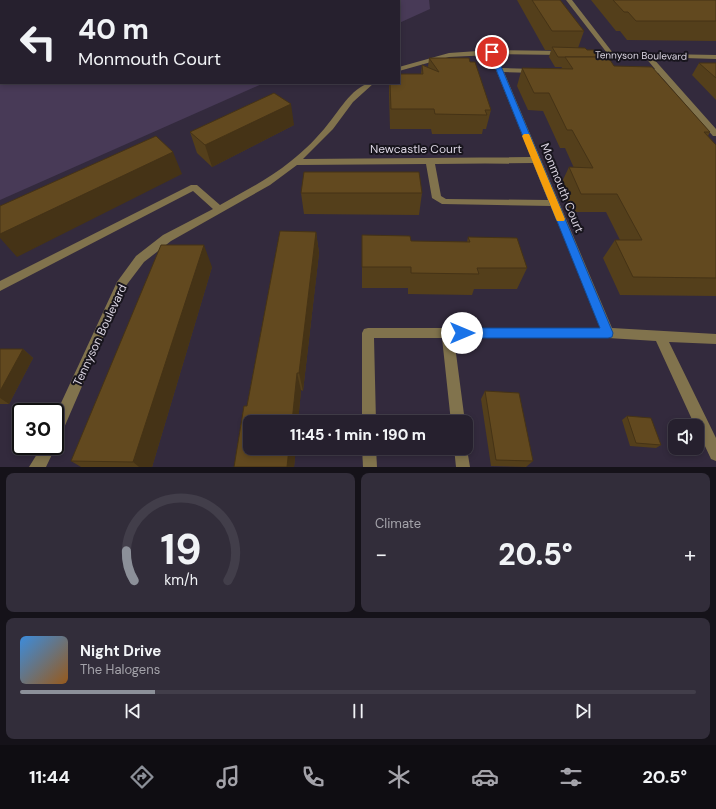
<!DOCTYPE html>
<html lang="en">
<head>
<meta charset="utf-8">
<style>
	:root { --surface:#26202e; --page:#322d3a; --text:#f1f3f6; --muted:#a4a3aa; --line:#423e4a; --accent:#8c9099 }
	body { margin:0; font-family:"DM Sans",sans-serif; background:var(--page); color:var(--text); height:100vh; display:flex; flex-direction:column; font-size:15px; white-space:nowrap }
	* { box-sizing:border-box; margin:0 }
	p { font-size:13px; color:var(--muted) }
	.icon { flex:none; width:22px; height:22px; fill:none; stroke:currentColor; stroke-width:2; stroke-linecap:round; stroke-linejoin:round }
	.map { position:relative; height:467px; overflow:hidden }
	.drawer { display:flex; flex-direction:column; gap:6px; padding:6px; background:#151219; flex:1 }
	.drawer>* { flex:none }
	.guide { position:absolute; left:0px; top:0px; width:400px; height:84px; box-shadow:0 2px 6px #0003,0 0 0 1px var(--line); background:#26202e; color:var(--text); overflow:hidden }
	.tools { position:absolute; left:668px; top:419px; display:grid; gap:8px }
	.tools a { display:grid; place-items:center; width:36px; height:36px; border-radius:8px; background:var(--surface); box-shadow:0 2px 6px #0003,0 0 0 1px var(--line); font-size:20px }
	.speed { position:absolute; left:12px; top:403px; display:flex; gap:8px; font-size:20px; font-weight:700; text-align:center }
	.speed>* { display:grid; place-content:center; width:52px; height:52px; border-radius:50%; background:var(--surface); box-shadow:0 2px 6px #0003,0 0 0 1px var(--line); line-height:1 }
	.speed .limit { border:2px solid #111; border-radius:6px; background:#fff; color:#111 }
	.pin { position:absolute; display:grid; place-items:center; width:34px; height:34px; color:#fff; margin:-17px; border:2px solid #fff; border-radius:50%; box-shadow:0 1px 4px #0007 }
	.me { position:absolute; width:44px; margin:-22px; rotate:90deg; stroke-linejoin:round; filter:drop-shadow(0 0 3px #0008) }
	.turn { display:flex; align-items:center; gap:14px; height:84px; padding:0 12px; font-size:18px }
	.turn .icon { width:52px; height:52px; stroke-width:2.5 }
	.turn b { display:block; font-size:28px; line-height:34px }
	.big { font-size:30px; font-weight:800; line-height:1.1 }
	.drawer .card { flex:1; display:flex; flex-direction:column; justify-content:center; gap:6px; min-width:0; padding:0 14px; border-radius:8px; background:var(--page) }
	.drawer .dial { align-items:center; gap:0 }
	.dial svg { height:104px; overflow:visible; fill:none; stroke:var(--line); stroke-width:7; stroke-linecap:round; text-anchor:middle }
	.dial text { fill:var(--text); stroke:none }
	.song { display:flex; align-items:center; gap:12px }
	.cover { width:48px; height:48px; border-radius:6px; background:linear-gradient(135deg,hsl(210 70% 55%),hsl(30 70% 35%)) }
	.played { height:4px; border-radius:2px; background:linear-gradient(90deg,var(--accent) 20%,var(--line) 20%) }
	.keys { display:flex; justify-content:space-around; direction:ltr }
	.heat { display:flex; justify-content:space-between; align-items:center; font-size:22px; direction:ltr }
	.drawer .tiles { flex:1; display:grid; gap:6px; grid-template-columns:1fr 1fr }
	.card:last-child { grid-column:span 2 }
	.trip { position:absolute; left:243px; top:415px; width:230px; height:40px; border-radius:8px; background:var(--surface); box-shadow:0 2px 6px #0003,0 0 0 1px var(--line); font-weight:800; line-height:40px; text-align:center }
	.tab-bar { display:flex; height:64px; justify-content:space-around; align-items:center; background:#0f0d12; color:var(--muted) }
	.tab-bar .icon { width:28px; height:28px }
	.tab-bar .current { color:var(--accent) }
	.tab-bar b { font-size:18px; color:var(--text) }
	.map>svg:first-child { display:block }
	.green { fill:#483a57 }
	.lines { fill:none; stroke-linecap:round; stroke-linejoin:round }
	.minor { fill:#81734d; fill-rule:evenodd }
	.wall { fill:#543f1b }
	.shaded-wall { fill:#453316 }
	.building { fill:#62491f; stroke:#453316 }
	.route { fill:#1a73e8; stroke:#114b97 }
	.slow { fill:#f59e0b }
	.labels { text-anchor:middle; stroke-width:4; stroke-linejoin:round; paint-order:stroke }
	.far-street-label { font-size:10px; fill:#dad4e1; stroke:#18151d }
	.street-label { font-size:12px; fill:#dad4e1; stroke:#18151d }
</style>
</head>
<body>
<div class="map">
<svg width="716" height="467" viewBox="0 0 716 467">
	<rect width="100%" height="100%" fill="#332a3d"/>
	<polygon class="green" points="0,0 429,0 430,9 399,23 399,1 1,1 1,83 264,83 0,200"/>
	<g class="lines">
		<g class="minor">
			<polygon points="566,0 572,0 613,53 716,55 716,59 652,57 716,129 716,136 713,136 658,73 641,72 640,71 643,69 655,69 645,57 581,55 580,54 583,52 607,53"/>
			<path d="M 492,50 L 563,51 L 566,53 L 563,55 L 496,54 L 502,68 L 535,69 L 538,71 L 535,73 L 504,72 L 612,328 L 716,334 L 716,344 L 669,342 L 716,438 L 716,461 L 711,459 L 697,429 L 697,426 L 695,426 L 656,341 L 608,338 L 454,338 L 465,422 L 451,422 L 442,338 L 374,338 L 376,422 L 362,422 L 362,333 L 364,329 L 368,328 L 600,328 L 551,206 L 442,204 L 432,198 L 426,164 L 297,165 L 270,185 L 171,241 L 144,262 L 125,287 L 60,437 L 55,439 L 55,416 L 117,282 L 136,256 L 163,235 L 213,209 L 193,191 L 0,291 L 0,281 L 191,185 L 197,185 L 220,205 C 245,191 269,179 291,161 C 304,151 318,137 328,124 C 340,110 354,83 374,83 L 353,102 L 333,129 L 303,159 L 531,157 L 490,55 L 449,57 L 399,71 L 399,67 L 449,53 ZM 533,163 L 548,200 L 446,199 L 441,196 L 435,164 Z"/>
			<polygon points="55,443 56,446 46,467 29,467 42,446 55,446"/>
			<polygon points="466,443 470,467 456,467 454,448 466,448"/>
			<polygon points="362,448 376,448 377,467 363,467"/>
		</g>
	</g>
	<g class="wall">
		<polygon points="517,0 560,0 584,31 578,48 587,50 614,66 710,132 708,136 716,145 716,296 620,295 603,258 615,240 620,240 606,212 571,212 560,186 569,167 574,168 565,148 560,148 543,111 528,110 517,86 522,68 561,69 562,67 555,67 549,57 551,50 545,50"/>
		<polygon points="591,0 716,0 716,41 627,40 620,31 616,31"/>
		<polygon points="429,58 470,62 491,110 486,129 483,129 482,134 432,134 431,129 390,129 389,93 389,83 399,83 421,74 422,65 428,67"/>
		<polygon points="699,63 716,63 716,100 692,75"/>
		<polygon points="294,125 212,167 197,153 190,132"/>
		<polygon points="301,193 422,193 419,215 304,214"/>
		<polygon points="280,231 316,232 319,253 303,391 301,390 298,422 250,422 250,448 296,448 294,467 234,467 244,406 247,406"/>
		<polygon points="362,235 411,241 467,242 468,237 527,268 517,289 474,289 472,295 408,294 408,288 362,288"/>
		<polygon points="212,267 152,467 81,467 71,461"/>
		<polygon points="0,349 23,349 33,358 9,404 0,404"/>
		<polygon points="485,391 533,461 526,467 491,466 481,399"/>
		<polygon points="627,416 661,445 656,448 630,446 622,420"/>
	</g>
	<g class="shaded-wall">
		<polygon points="291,104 294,125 212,167 205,145"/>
		<polygon points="173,152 182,174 17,257 0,238 0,234"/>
		<polygon points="316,232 319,253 303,391 299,373"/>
		<polygon points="204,245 212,267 152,467 139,467 133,462"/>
		<polygon points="23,349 33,358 9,404 0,398 0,391"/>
		<polygon points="297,373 301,390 298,422 292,422"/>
		<polygon points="289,448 296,448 294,467 287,467"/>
	</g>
	<g class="building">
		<polygon points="532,0 560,0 584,31 552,31"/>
		<polygon points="613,0 716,0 716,21 636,21 628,12 624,12"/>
		<polygon points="552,47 585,48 587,50 594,50 599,57 558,57"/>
		<polygon points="565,57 608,57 614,66 652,67 710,132 704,132 716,145 716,278 633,277 615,240 642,240 617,194 581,194 569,167 593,168 572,130 567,130 549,93 534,93 522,68 573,69"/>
		<polygon points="429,58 469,58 470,62 475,62 491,110 485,110 487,115 435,114 434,109 391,109 390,83 399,83 399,74 423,74 422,65 439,72"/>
		<polygon points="699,63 716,63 716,78"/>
		<polygon points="274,93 291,104 205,145 190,132"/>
		<polygon points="156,136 173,152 0,234 0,206"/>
		<polygon points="304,172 419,172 422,193 301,193"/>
		<polygon points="280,231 316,232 299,373 297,373 292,422 250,422 250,448 289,448 287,467 234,467 244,406 247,406"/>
		<polygon points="362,235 410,236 411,241 470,242 468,237 517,238 527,268 477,268 479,274 411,273 411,267 362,267"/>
		<polygon points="161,245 204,245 133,462 71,461"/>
		<polygon points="0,349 23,349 0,391"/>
		<polygon points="485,391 519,393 533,461 496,460"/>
		<polygon points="627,416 651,418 661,445 636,443"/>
	</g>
	<polygon class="route" points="490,51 495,52 613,333 612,337 608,338 462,338 458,336 456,333 458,329 462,328 600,328 489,52"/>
	<polygon class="slow" points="524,134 529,134 530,136 565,219 564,221 557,221 556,219 522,136"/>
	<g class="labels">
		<g class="far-street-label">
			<text transform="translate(641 55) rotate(1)" y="4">Tennyson Boulevard</text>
		</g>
		<g class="street-label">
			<text x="416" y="153">Newcastle Court</text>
			<text transform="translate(562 188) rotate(68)" y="4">Monmouth Court</text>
			<text transform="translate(100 335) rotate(-65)" y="4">Tennyson Boulevard</text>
		</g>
	</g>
</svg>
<div class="tools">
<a><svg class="icon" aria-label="sound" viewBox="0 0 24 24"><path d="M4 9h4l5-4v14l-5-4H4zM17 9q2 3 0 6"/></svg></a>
</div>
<div class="speed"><div class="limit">30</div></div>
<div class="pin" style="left:492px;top:52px;background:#d93025"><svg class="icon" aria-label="arrive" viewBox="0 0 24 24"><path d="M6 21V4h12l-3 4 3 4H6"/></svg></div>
<svg class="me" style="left:462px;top:333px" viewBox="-20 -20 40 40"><circle r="19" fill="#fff"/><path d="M0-13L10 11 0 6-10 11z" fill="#1a73e8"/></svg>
<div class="trip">11:45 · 1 min · 190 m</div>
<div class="guide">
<div class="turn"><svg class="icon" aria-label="left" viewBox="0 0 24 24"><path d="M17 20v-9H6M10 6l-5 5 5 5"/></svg><div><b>40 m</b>Monmouth Court</div></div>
</div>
</div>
<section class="drawer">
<div class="tiles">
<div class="card dial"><svg viewBox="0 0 100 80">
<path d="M14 69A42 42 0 1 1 86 69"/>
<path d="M14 69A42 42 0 0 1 8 46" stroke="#8c9099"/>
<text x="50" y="56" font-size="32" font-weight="700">19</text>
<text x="50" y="72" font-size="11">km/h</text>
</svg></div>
<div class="card"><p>Climate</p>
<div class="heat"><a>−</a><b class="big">20.5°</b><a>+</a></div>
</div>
<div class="card">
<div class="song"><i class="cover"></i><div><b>Night Drive</b><p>The Halogens</p></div></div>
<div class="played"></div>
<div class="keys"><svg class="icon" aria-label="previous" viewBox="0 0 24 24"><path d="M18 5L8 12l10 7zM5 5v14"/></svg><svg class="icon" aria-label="pause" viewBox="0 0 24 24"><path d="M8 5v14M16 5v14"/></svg><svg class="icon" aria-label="next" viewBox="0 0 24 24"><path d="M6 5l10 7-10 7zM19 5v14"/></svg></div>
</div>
</div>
</section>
<nav class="tab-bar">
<b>11:44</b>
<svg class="icon current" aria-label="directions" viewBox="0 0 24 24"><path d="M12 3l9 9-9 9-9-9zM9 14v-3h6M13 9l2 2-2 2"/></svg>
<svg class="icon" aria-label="music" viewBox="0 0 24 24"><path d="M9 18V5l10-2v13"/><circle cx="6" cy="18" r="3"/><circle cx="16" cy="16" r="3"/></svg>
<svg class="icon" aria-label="phone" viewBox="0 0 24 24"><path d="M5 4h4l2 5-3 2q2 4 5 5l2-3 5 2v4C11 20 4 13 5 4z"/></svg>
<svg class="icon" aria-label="climate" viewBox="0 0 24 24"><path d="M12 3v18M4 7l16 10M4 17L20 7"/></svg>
<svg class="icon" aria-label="car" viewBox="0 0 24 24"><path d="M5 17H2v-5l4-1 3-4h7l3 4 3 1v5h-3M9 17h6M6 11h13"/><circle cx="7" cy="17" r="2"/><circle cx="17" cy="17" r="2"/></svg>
<svg class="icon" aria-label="filters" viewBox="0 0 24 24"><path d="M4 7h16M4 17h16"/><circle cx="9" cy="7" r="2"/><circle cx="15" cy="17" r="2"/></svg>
<b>20.5°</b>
</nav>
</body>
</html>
